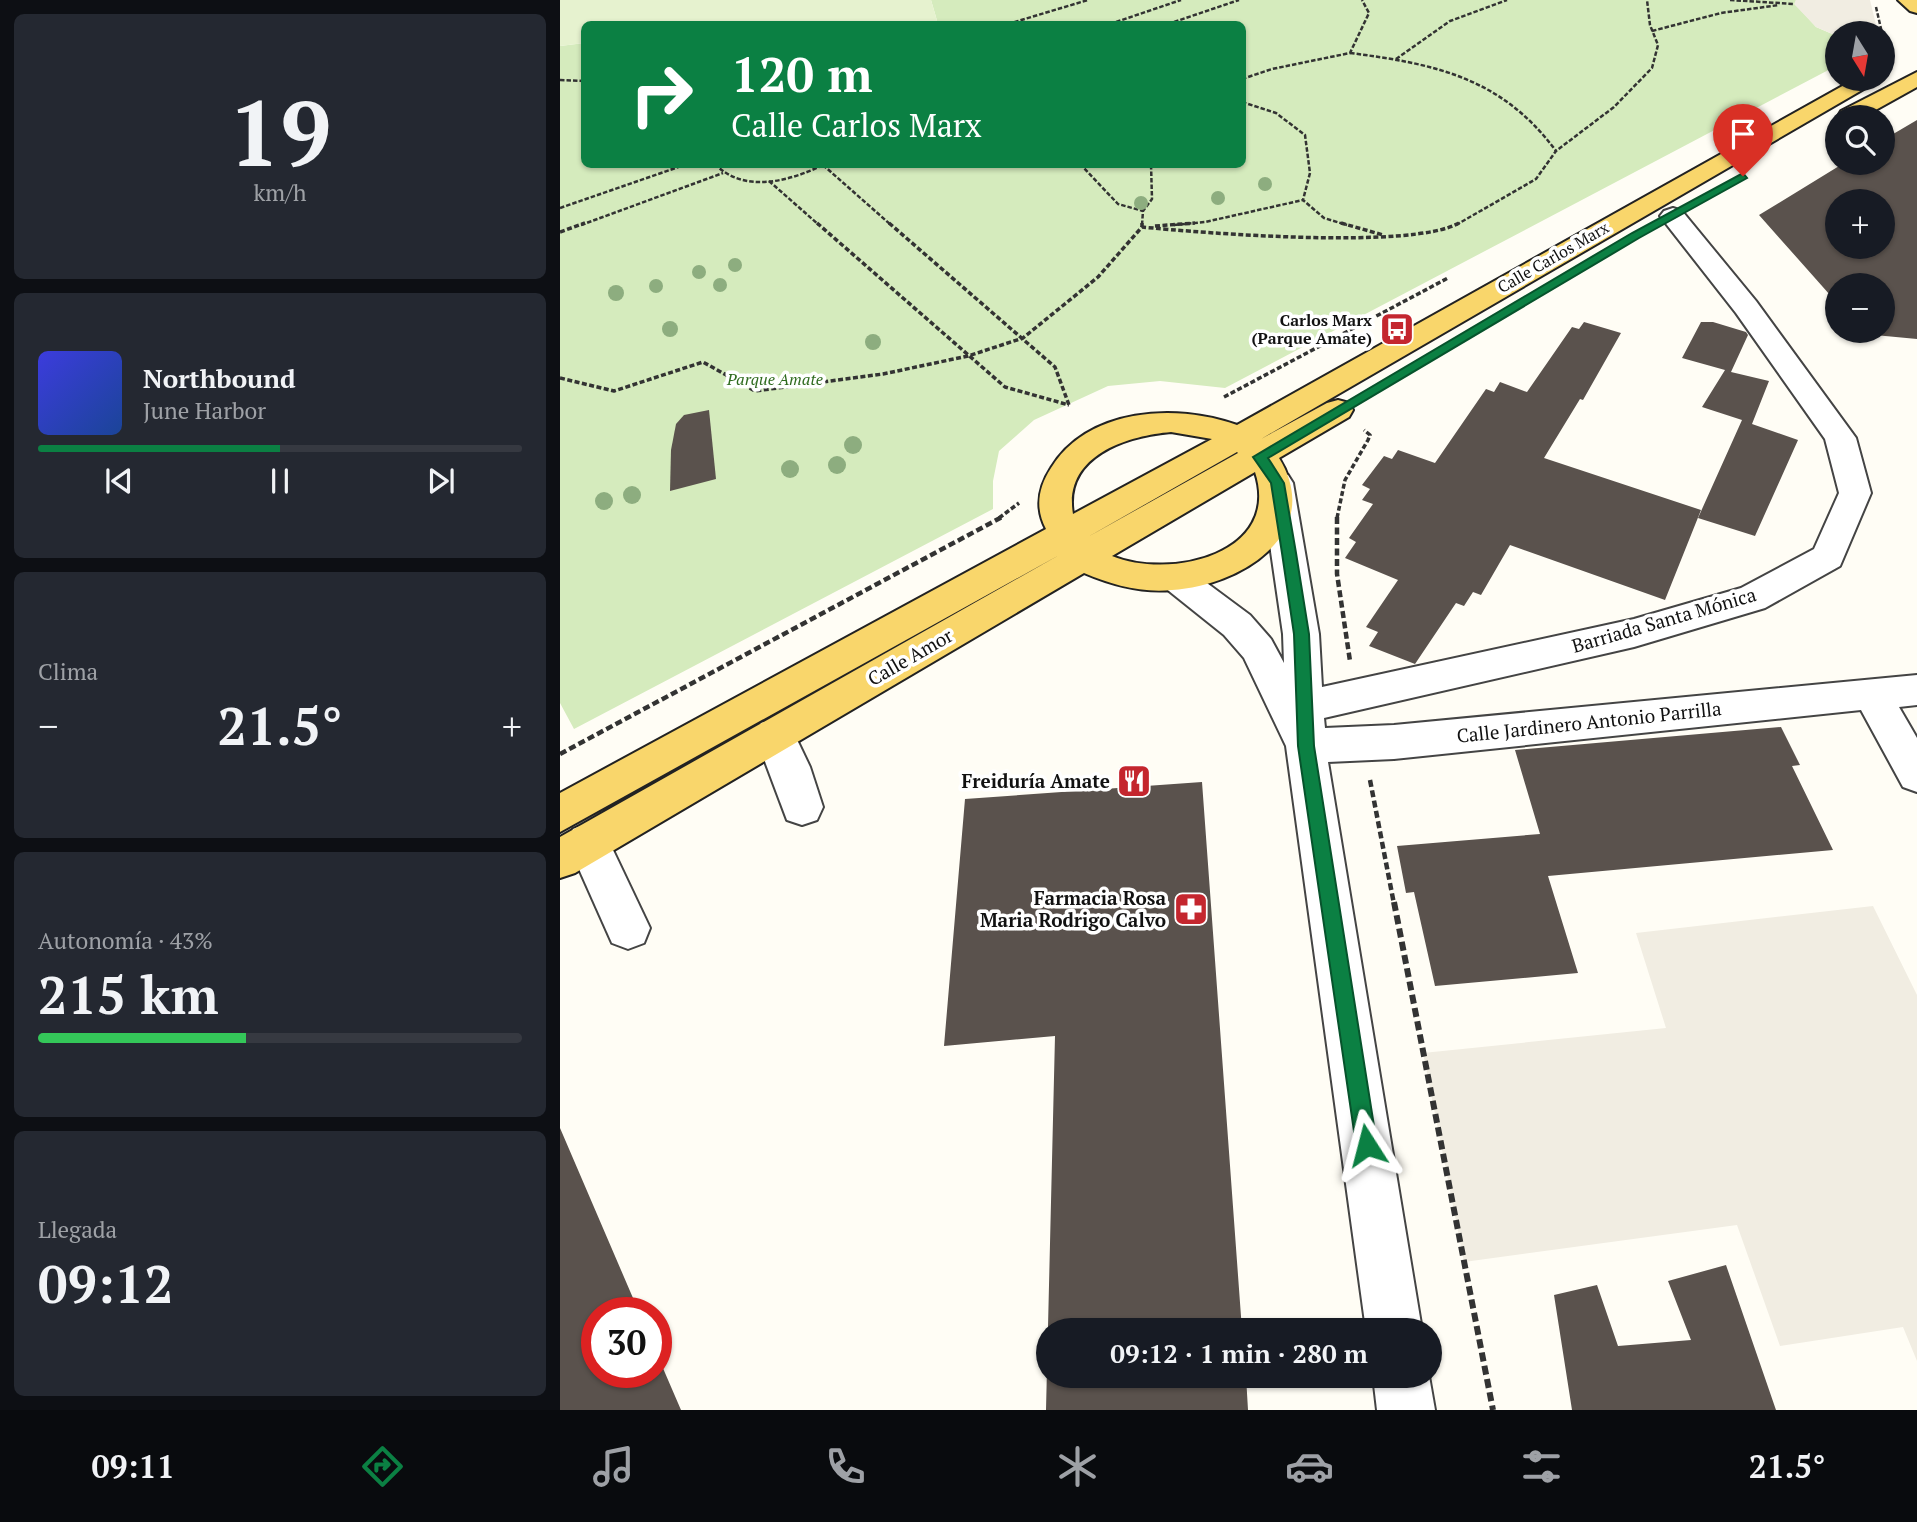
<!DOCTYPE html>
<html lang="es">
<head>
<meta charset="utf-8">
<style>
	:root { --surface:#171b24; --page:#242831; --text:#f1f3f6; --muted:#9ea1a6; --line:#363941; --accent:#0b8043 }
	body { margin:0; font-family:"PT Serif",serif; background:var(--page); color:var(--text); height:100vh; display:flex; flex-direction:column; font-size:26px; white-space:nowrap }
	* { box-sizing:border-box; margin:0 }
	p { font-size:23px; color:var(--muted) }
	.icon { flex:none; width:38px; height:38px; fill:none; stroke:currentColor; stroke-width:2; stroke-linecap:round; stroke-linejoin:round }
	.map { position:relative; flex:1; overflow:hidden }
	.sheet { display:flex; flex-direction:column; gap:14px; padding:14px; background:#0d0f14; width:560px }
	.sheet>* { flex:none }
	.banner { position:absolute; left:21px; top:21px; width:665px; height:147px; border-radius:10px; box-shadow:0 2px 5px #0004; background:#0b8043; color:#fff; overflow:hidden }
	.needle { width:46px; rotate:169deg }
	.tools { position:absolute; left:1265px; top:21px; display:grid; gap:14px }
	.tools a { display:grid; place-items:center; width:70px; height:70px; border-radius:50%; background:var(--surface); box-shadow:0 2px 5px #0004; font-size:35px }
	.speed { position:absolute; left:21px; top:1297px; display:flex; gap:14px; font-size:35px; font-weight:700; text-align:center }
	.speed>* { display:grid; place-content:center; width:91px; height:91px; border-radius:50%; background:var(--surface); box-shadow:0 2px 5px #0004; line-height:1 }
	.speed .limit { border:10px solid #d22; background:#fff; color:#111 }
	.pin { position:absolute; display:grid; place-items:center; width:60px; height:60px; color:#fff; margin:-72px -30px; border-radius:50% 50% 50% 0; rotate:-45deg; box-shadow:0 0 7px #0007 }
	.pin .icon { rotate:45deg }
	.me { position:absolute; width:77px; margin:-38px; rotate:351deg; stroke-linejoin:round; filter:drop-shadow(0 0 5px #0008) }
	.turn { display:flex; align-items:center; gap:24px; height:147px; padding:0 35px; font-size:32px }
	.turn .icon { width:91px; height:91px; stroke-width:2.5 }
	.turn b { display:block; font-size:49px; line-height:60px }
	.big { font-size:52px; font-weight:800; line-height:1.1 }
	.sheet .tile { flex:1; display:flex; flex-direction:column; justify-content:center; gap:10px; min-width:0; padding:0 24px; border-radius:10px; background:var(--page) }
	.sheet .dial { align-items:center; gap:0 }
	.dial b { font-size:91px; line-height:1 }
	.song { display:flex; align-items:center; gap:21px }
	.cover { width:84px; height:84px; border-radius:10px; background:linear-gradient(135deg,hsl(240 70% 55%),hsl(220 70% 35%)) }
	.played { height:7px; border-radius:4px; background:linear-gradient(90deg,var(--accent) 50%,var(--line) 50%) }
	.keys { display:flex; justify-content:space-around; direction:ltr }
	.heat { display:flex; justify-content:space-between; align-items:center; font-size:38px; direction:ltr }
	.charge { height:10px; border-radius:5px; background:linear-gradient(90deg,#34c759 43%,var(--line) 0) }
	.trip { position:absolute; left:476px; top:1318px; width:406px; height:70px; border-radius:35px; background:var(--surface); box-shadow:0 2px 5px #0004; font-weight:800; line-height:70px; text-align:center }
	.tabs { display:flex; height:112px; justify-content:space-around; align-items:center; background:#090b0e; color:var(--muted) }
	.tabs .icon { width:49px; height:49px }
	.tabs .active { color:var(--accent) }
	.tabs b { font-size:32px; color:var(--text) }
	main { display:flex; flex:1; min-height:0 }
	.map>svg:first-child { display:block }
	.green { fill:#d5ebbd }
	.pitch { fill:#e6f2cf }
	.plaza { fill:#f1ede2 }
	.building { fill:#5a524d; fill-rule:evenodd }
	.lines { fill:none; stroke-linecap:round; stroke-linejoin:round }
	.minor-casing { stroke:#444; stroke-width:4 }
	.major-casing { stroke:#222; stroke-width:4 }
	.path-far3 { stroke:#333; stroke-width:2.5; stroke-dasharray:4.5 2; stroke-linecap:butt }
	.path-far2 { stroke:#333; stroke-width:3.5; stroke-dasharray:5 2.5; stroke-linecap:butt }
	.path-far1 { stroke:#333; stroke-width:4.5; stroke-dasharray:7 3.5; stroke-linecap:butt }
	.path { stroke:#333; stroke-width:6; stroke-dasharray:9 4.5; stroke-linecap:butt }
	.minor { fill:#fff; fill-rule:evenodd }
	.major { fill:#f9d66b; fill-rule:evenodd }
	.tree { fill:#8dad7f }
	.route { fill:#0b8043; stroke:#07532c; stroke-width:2 }
	.labels { text-anchor:middle; stroke-width:7; stroke-linejoin:round; paint-order:stroke }
	.far-street-label { font-size:16px; fill:#111; stroke:#fff }
	.far-poi-label { font-size:16px; font-weight:bold; fill:#111; stroke:#fff; text-anchor:end }
	.far-park-label { font-size:16px; font-style:italic; fill:#2f6b1f; stroke:#fff }
	.street-label { font-size:19px; fill:#111; stroke:#fff }
	.poi-label { font-size:19px; font-weight:bold; fill:#111; stroke:#fff; text-anchor:end }
</style>
</head>
<body>
<main>
<section class="sheet">
<div class="tile dial"><b>19</b><p>km/h</p></div>
<div class="tile">
<div class="song"><i class="cover"></i><div><b>Northbound</b><p>June Harbor</p></div></div>
<div class="played"></div>
<div class="keys"><svg class="icon" aria-label="previous" viewBox="0 0 24 24"><path d="M18 5L8 12l10 7zM5 5v14"/></svg><svg class="icon" aria-label="pause" viewBox="0 0 24 24"><path d="M8 5v14M16 5v14"/></svg><svg class="icon" aria-label="next" viewBox="0 0 24 24"><path d="M6 5l10 7-10 7zM19 5v14"/></svg></div>
</div>
<div class="tile"><p>Clima</p>
<div class="heat"><a>−</a><b class="big">21.5°</b><a>+</a></div>
</div>
<div class="tile"><p>Autonomía · 43%</p><b class="big">215 km</b><div class="charge"></div></div>
<div class="tile"><p>Llegada</p><b class="big">09:12</b></div>
</section>
<div class="map">
<svg width="1357" height="1410" viewBox="0 0 1357 1410">
	<rect width="100%" height="100%" fill="#fffdf5"/>
	<polygon class="green" points="371,0 1236,0 1235,4 1256,27 1277,36 1278,65 665,388 600,381 548,386 474,420 439,451 433,481 433,509 14,729 0,703 0,46 24,43 24,164 682,164 682,24 378,24"/>
	<polygon class="pitch" points="0,0 371,0 378,24 24,24 24,43 0,46"/>
	<g class="plaza">
		<polygon points="1236,0 1310,0 1318,33 1278,33 1277,36 1256,27 1234,4"/>
		<polygon points="1313,906 1357,995 1357,1361 1343,1327 1220,1346 1177,1225 904,1262 863,1053 1106,1028 1076,933"/>
	</g>
	<g class="building">
		<path d="M 1357,120 L 1357,339 L 1304,334 L 1301,331 L 1323,331 L 1323,285 L 1278,285 L 1278,304 L 1199,215 L 1284,163 L 1323,163 L 1323,140 ZM 1278,201 L 1323,201 L 1323,247 L 1278,247 Z"/>
		<polygon points="1024,322 1061,333 1023,400 1020,399 984,458 1141,510 1105,600 950,545 921,595 913,592 904,606 896,603 855,664 809,646 818,632 806,627 838,580 785,558 796,542 789,538 813,504 802,500 810,489 802,485 824,456 832,459 838,450 875,463 926,389 934,392 940,382 967,392 1012,327 1019,329"/>
		<polygon points="1141,322 1153,322 1186,332 1188,335 1171,372 1209,381 1192,424 1238,440 1195,536 1138,518 1182,420 1142,407 1165,370 1122,358"/>
		<polygon points="149,410 156,479 110,491 111,450 116,424 124,415"/>
		<polygon points="1221,727 1240,765 1232,766 1273,850 988,876 1018,973 875,986 854,892 846,893 837,846 980,834 955,750"/>
		<polygon points="642,782 682,1330 488,1330 488,1376 686,1376 688,1410 486,1410 495,1036 384,1046 405,799"/>
		<polygon points="0,1128 79,1312 37,1312 37,1372 96,1372 96,1352 121,1410 0,1410"/>
		<polygon points="1166,1265 1216,1410 1012,1410 994,1295 1037,1285 1058,1346 1131,1340 1108,1281"/>
	</g>
	<g class="lines">
		<g class="minor-casing">
			<g id="minor">
				<polygon points="1113,208 1122,211 1196,301 1296,438 1311,493 1280,566 1205,608 1074,647 764,718 765,728 834,725 1357,675 1357,705 1339,707 1357,738 1357,792 1343,787 1301,710 834,759 768,762 862,1330 806,1330 726,746 684,658 664,635 604,587 598,578 604,569 616,565 628,569 690,615 711,639 724,663 723,634 701,483 706,475 717,472 728,475 733,483 759,634 762,687 1074,619 1181,588 1254,549 1279,493 1265,439 1176,313 1100,216 1104,211"/>
				<polygon points="215,719 229,723 250,767 263,807 257,820 242,825 227,820 195,735 201,723"/>
				<polygon points="28,823 43,829 90,928 84,943 68,949 52,943 7,842 13,829"/>
				<polygon points="813,1376 869,1376 875,1410 817,1410"/>
			</g>
		</g>
		<g class="major-casing">
			<g id="major">
				<polygon points="1338,0 1357,0 1357,13 1350,11"/>
				<polygon points="1357,72 1357,87 1303,117 1278,116 1281,111"/>
				<path d="M 1295,79 L 1321,79 L 701,439 L 767,403 L 778,400 L 789,403 L 793,410 L 789,417 L 719,458 C 766,534 679,586 612,590 C 581,593 552,585 524,573 L 15,873 L 0,878 L 0,837 L 501,554 L 0,832 L 0,793 L 486,529 C 475,508 478,488 491,468 C 528,408 616,403 677,425 ZM 611,432 L 652,439 L 513,514 C 503,456 566,436 611,432 ZM 677,452 L 678,453 L 526,538 ZM 695,472 C 722,554 611,580 552,556 Z"/>
			</g>
		</g>
		<g class="path-far3">
			<polyline points="1170,0 1234,4"/>
			<polyline points="1316,7 1322,33"/>
			<polyline points="448,24 528,0"/>
			<polyline points="550,24 621,0"/>
			<polyline points="608,24 679,0"/>
			<polyline points="1092,31 1161,13 1219,5"/>
			<path d="M 790,53 C 876,64 942,78 996,151"/>
			<polyline points="836,59 890,21 947,0"/>
			<polyline points="682,79 712,69 790,53 809,13 802,0"/>
			<polyline points="0,80 24,81"/>
			<polyline points="682,102 716,113 745,135 750,173 743,200 764,218 787,225"/>
			<path d="M 155,164 C 184,194 230,181 263,165"/>
			<polyline points="520,164 558,204 583,211"/>
			<polyline points="263,165 331,225"/>
			<polyline points="209,181 259,225"/>
			<polyline points="0,208 127,164"/>
			<polyline points="21,225 163,173"/>
			<polyline points="582,225 583,211 592,199 591,164"/>
			<polyline points="614,225 645,222 743,200"/>
			<polyline points="896,225 976,179 996,151 1054,107 1092,68 1098,45 1090,25 1087,0"/>
		</g>
		<g class="path-far2">
			<polyline points="257,223 445,387 509,405"/>
			<polyline points="329,223 495,367 509,405"/>
			<polyline points="781,223 823,235"/>
			<polyline points="595,226 635,223"/>
			<polyline points="582,227 582,223"/>
			<polyline points="0,232 25,223"/>
			<path d="M 0,378 L 54,391 L 143,362 L 195,391 L 323,374 L 408,356 L 463,338 L 538,277 L 582,227 C 643,233 852,250 899,223"/>
			<polyline points="664,397 888,278"/>
			<polyline points="439,518 459,503"/>
			<polyline points="777,518 785,480 808,440 810,435 804,430"/>
		</g>
		<g class="path-far1">
			<polyline points="777,517 777,574 790,661"/>
			<polyline points="0,754 442,517"/>
			<polyline points="810,780 834,904"/>
		</g>
		<polyline class="path" points="834,902 933,1410"/>
		<use href="#minor" class="minor"/>
		<use href="#major" class="major"/>
	</g>
	<g class="tree">
		<circle cx="705" cy="184" r="7"/>
		<circle cx="658" cy="198" r="7"/>
		<circle cx="581" cy="203" r="7"/>
		<circle cx="175" cy="265" r="7"/>
		<circle cx="139" cy="272" r="7"/>
		<circle cx="160" cy="285" r="7"/>
		<circle cx="96" cy="286" r="7"/>
		<circle cx="56" cy="293" r="8"/>
		<circle cx="110" cy="329" r="8"/>
		<circle cx="313" cy="342" r="8"/>
		<circle cx="293" cy="445" r="9"/>
		<circle cx="277" cy="465" r="9"/>
		<circle cx="230" cy="469" r="9"/>
		<circle cx="72" cy="495" r="9"/>
		<circle cx="44" cy="501" r="9"/>
	</g>
	<polygon class="route" points="1183,173 1187,178 1079,238 708,458 724,483 736,553 749,634 754,746 817,1145 814,1152 807,1155 799,1152 796,1145 738,746 734,634 722,553 711,483 693,457 1072,233"/>
	<defs>
		<g id="bus-square" transform="scale(1.75)"><rect x="-9" y="-9" width="18" height="18" rx="4" fill="#c4262e" stroke="#fff"/><path d="M-5-6H5V4H4V6H2V4H-2V6H-4V4H-5ZM-3.5-4V0h7V-4ZM-3.5 1.2v1.5H-2V1.2ZM2 1.2v1.5H3.5V1.2Z" fill="#fff"/></g>
		<g id="restaurant-square" transform="scale(1.75)"><rect x="-9" y="-9" width="18" height="18" rx="4" fill="#c4262e" stroke="#fff"/><path d="M-5-6h1v4h1v-4h1v4h1v-4h1v5L-1.5 .5V6h-2V.5L-5-1ZM5-6V6H3V1.5H1.5Q1.5-4 5-6Z" fill="#fff"/></g>
		<g id="pharmacy-square" transform="scale(1.75)"><rect x="-9" y="-9" width="18" height="18" rx="4" fill="#c4262e" stroke="#fff"/><path d="M-2-6h4v4h4v4h-4v4h-4v-4h-4v-4h4Z" fill="#fff"/></g>
	</defs>
	<g fill-rule="evenodd">
		<use href="#bus-square" x="837" y="329"/>
		<use href="#restaurant-square" x="574" y="781"/>
		<use href="#pharmacy-square" x="631" y="909"/>
	</g>
	<g class="labels">
		<g class="far-street-label">
			<text transform="translate(993 257) rotate(-30)" y="6">Calle Carlos Marx</text>
		</g>
		<g class="far-poi-label">
			<text x="812" y="326">Carlos Marx<tspan x="812" dy="18">(Parque Amate)</tspan></text>
		</g>
		<g class="far-park-label">
			<text x="215" y="385">Parque Amate</text>
		</g>
		<g class="street-label">
			<text transform="translate(1104 620) rotate(-16)" y="7">Barriada Santa Mónica</text>
			<text transform="translate(350 657) rotate(-30)" y="7">Calle Amor</text>
			<text transform="translate(1029 722) rotate(-6)" y="7">Calle Jardinero Antonio Parrilla</text>
		</g>
		<g class="poi-label">
			<text x="550" y="788">Freiduría Amate</text>
			<text x="606" y="905">Farmacia Rosa<tspan x="606" dy="22">Maria Rodrigo Calvo</tspan></text>
		</g>
	</g>
</svg>
<div class="tools">
<a><svg class="needle" viewBox="-14 -14 28 28"><path d="M0-13l5 13h-10z" fill="#e53935"/><path d="M0 13l5-13h-10z" fill="#9ea1a6"/></svg></a>
<a><svg class="icon" aria-label="search" viewBox="0 0 24 24"><circle cx="10" cy="10" r="6"/><path d="M15 15l6 6"/></svg></a>
<a>+</a>
<a>−</a>
</div>
<div class="speed"><div class="limit">30</div></div>
<div class="pin" style="left:1183px;top:176px;background:#d93025"><svg class="icon" aria-label="arrive" viewBox="0 0 24 24"><path d="M6 21V4h12l-3 4 3 4H6"/></svg></div>
<svg class="me" style="left:807px;top:1145px" viewBox="-20 -20 40 40"><path d="M0-17L14 15 0 8-14 15z" fill="#0b8043" stroke="#fff" stroke-width="4"/></svg>
<div class="trip">09:12 · 1 min · 280 m</div>
<div class="banner">
<div class="turn"><svg class="icon" aria-label="right" viewBox="0 0 24 24"><path d="M7 20v-9h11M14 6l5 5-5 5"/></svg><div><b>120 m</b>Calle Carlos Marx</div></div>
</div>
</div>
</main>
<nav class="tabs">
<b>09:11</b>
<svg class="icon active" aria-label="directions" viewBox="0 0 24 24"><path d="M12 3l9 9-9 9-9-9zM9 14v-3h6M13 9l2 2-2 2"/></svg>
<svg class="icon" aria-label="music" viewBox="0 0 24 24"><path d="M9 18V5l10-2v13"/><circle cx="6" cy="18" r="3"/><circle cx="16" cy="16" r="3"/></svg>
<svg class="icon" aria-label="phone" viewBox="0 0 24 24"><path d="M5 4h4l2 5-3 2q2 4 5 5l2-3 5 2v4C11 20 4 13 5 4z"/></svg>
<svg class="icon" aria-label="climate" viewBox="0 0 24 24"><path d="M12 3v18M4 7l16 10M4 17L20 7"/></svg>
<svg class="icon" aria-label="car" viewBox="0 0 24 24"><path d="M5 17H2v-5l4-1 3-4h7l3 4 3 1v5h-3M9 17h6M6 11h13"/><circle cx="7" cy="17" r="2"/><circle cx="17" cy="17" r="2"/></svg>
<svg class="icon" aria-label="filters" viewBox="0 0 24 24"><path d="M4 7h16M4 17h16"/><circle cx="9" cy="7" r="2"/><circle cx="15" cy="17" r="2"/></svg>
<b>21.5°</b>
</nav>
</body>
</html>
